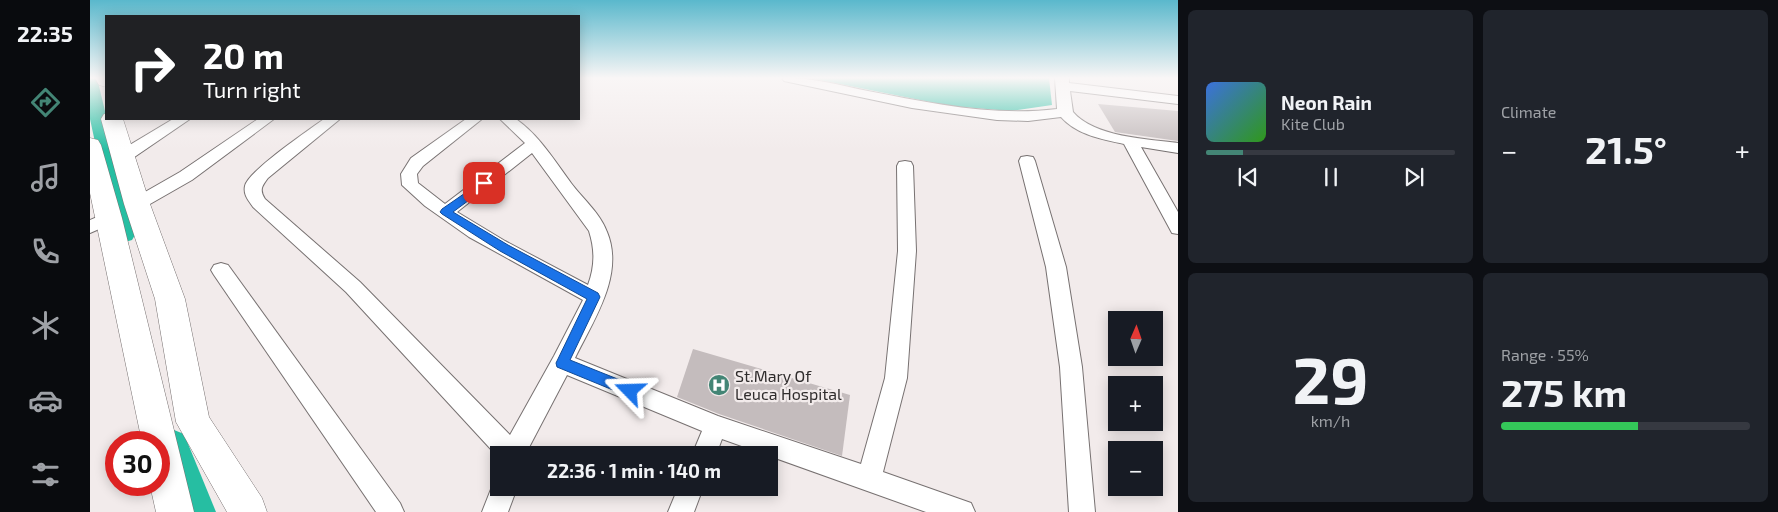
<!DOCTYPE html>
<html lang="en">
<head>
<meta charset="utf-8">
<style>
	:root { --surface:#171b24; --page:#20242c; --text:#f1f3f6; --muted:#9ea1a6; --line:#363941; --accent:#438575 }
	body { margin:0; font-family:"Exo 2",sans-serif; background:var(--page); color:var(--text); height:100vh; display:flex; flex-direction:column; font-size:19px; white-space:nowrap }
	* { box-sizing:border-box; margin:0 }
	p { font-size:16px; color:var(--muted) }
	.icon { flex:none; width:28px; height:28px; fill:none; stroke:currentColor; stroke-width:2; stroke-linecap:round; stroke-linejoin:round }
	.map { position:relative; flex:1; overflow:hidden }
	.panel { display:flex; flex-direction:column; gap:10px; padding:10px; background:#0d0f14; width:600px }
	.panel>* { flex:none }
	.hud { position:absolute; left:15px; top:15px; width:475px; height:105px; border-radius:0px; box-shadow:0 2px 12px #0003; background:#202124; color:#fff; overflow:hidden }
	.needle { width:32px; rotate:2deg }
	.controls { position:absolute; left:1018px; top:311px; display:grid; gap:10px }
	.controls a { display:grid; place-items:center; width:55px; height:55px; border-radius:0px; background:var(--surface); box-shadow:0 2px 12px #0003; font-size:25px }
	.speed { position:absolute; left:15px; top:431px; display:flex; gap:10px; font-size:25px; font-weight:700; text-align:center }
	.speed>* { display:grid; place-content:center; width:65px; height:65px; border-radius:50%; background:var(--surface); box-shadow:0 2px 12px #0003; line-height:1 }
	.speed .limit { border:8px solid #d22; background:#fff; color:#111 }
	.pin { position:absolute; display:grid; place-items:center; width:42px; height:42px; color:#fff; margin:-21px; border-radius:10px; box-shadow:0 2px 8px #0006 }
	.me { position:absolute; width:55px; margin:-28px; rotate:292deg; stroke-linejoin:round; filter:drop-shadow(0 0 4px #0008) }
	.turn { display:flex; align-items:center; gap:18px; height:105px; padding:0 15px; font-size:22px }
	.turn .icon { width:65px; height:65px; stroke-width:2.5 }
	.turn b { display:block; font-size:35px; line-height:42px }
	.big { font-size:38px; font-weight:700; line-height:1.1 }
	.panel .card { flex:1; display:flex; flex-direction:column; justify-content:center; gap:8px; min-width:0; padding:0 18px; border-radius:8px; background:var(--page) }
	.panel .dial { align-items:center; gap:0 }
	.dial b { font-size:65px; line-height:1 }
	.song { display:flex; align-items:center; gap:15px }
	.cover { width:60px; height:60px; border-radius:8px; background:linear-gradient(135deg,hsl(220 70% 55%),hsl(110 70% 35%)) }
	.played { height:5px; border-radius:2px; background:linear-gradient(90deg,var(--accent) 15%,var(--line) 15%) }
	.keys { display:flex; justify-content:space-around; direction:ltr }
	.heat { display:flex; justify-content:space-between; align-items:center; font-size:28px; direction:ltr }
	.charge { height:8px; border-radius:4px; background:linear-gradient(90deg,#34c759 55%,var(--line) 0) }
	.panel .tiles { flex:1; display:grid; gap:10px; grid-template-columns:repeat(2,1fr) }
	.trip { position:absolute; left:400px; top:446px; width:288px; height:50px; border-radius:0px; background:var(--surface); box-shadow:0 2px 12px #0003; font-weight:700; line-height:50px; text-align:center }
	main { display:flex; flex:1; min-height:0 }
	.dock { display:flex; flex-direction:column; width:90px; justify-content:space-around; align-items:center; background:#090b0e; color:var(--muted) }
	.dock .icon { width:35px; height:35px }
	.dock .selected { color:var(--accent) }
	.dock b { font-size:22px; color:var(--text) }
	.map>svg:first-child { display:block }
	.water { fill:#26bea2 }
	.lines { fill:none; stroke-linecap:round; stroke-linejoin:round }
	.canal { fill:#26bea2; fill-rule:evenodd }
	.building { fill:#c4bcbd }
	.minor-casing { stroke:#777171; stroke-width:2 }
	.primary-casing { stroke:#777171; stroke-width:1 }
	.minor { fill:#fff; fill-rule:evenodd }
	.primary { fill:#fff; fill-rule:evenodd }
	.route { fill:#1a73e8; stroke:#114b97 }
	.labels { text-anchor:middle; stroke-width:4.5; stroke-linejoin:round; paint-order:stroke }
	.poi-label { font-size:16px; fill:#302d2d; stroke:#f2ebeb; text-anchor:start }
</style>
</head>
<body>
<main>
<nav class="dock">
<b>22:35</b>
<svg class="icon selected" aria-label="directions" viewBox="0 0 24 24"><path d="M12 3l9 9-9 9-9-9zM9 14v-3h6M13 9l2 2-2 2"/></svg>
<svg class="icon" aria-label="music" viewBox="0 0 24 24"><path d="M9 18V5l10-2v13"/><circle cx="6" cy="18" r="3"/><circle cx="16" cy="16" r="3"/></svg>
<svg class="icon" aria-label="phone" viewBox="0 0 24 24"><path d="M5 4h4l2 5-3 2q2 4 5 5l2-3 5 2v4C11 20 4 13 5 4z"/></svg>
<svg class="icon" aria-label="climate" viewBox="0 0 24 24"><path d="M12 3v18M4 7l16 10M4 17L20 7"/></svg>
<svg class="icon" aria-label="car" viewBox="0 0 24 24"><path d="M5 17H2v-5l4-1 3-4h7l3 4 3 1v5h-3M9 17h6M6 11h13"/><circle cx="7" cy="17" r="2"/><circle cx="17" cy="17" r="2"/></svg>
<svg class="icon" aria-label="filters" viewBox="0 0 24 24"><path d="M4 7h16M4 17h16"/><circle cx="9" cy="7" r="2"/><circle cx="15" cy="17" r="2"/></svg>
</nav>
<div class="map">
<svg width="1088" height="512" viewBox="0 0 1088 512">
	<rect width="100%" height="100%" fill="#f2ebeb"/>
	<polygon class="water" points="720,78 959,78 962,105 920,111 860,106"/>
	<g class="lines">
		<g class="canal">
			<polygon points="0,78 6,79 8,82 45,235 42,240 35,242 28,240 25,235 0,119"/>
			<polygon points="84,430 94,434 126,512 96,512 70,443 74,434"/>
		</g>
	</g>
	<g class="building">
		<polygon points="1008,104 1088,111 1088,141 1025,132"/>
		<polygon points="603,349 760,395 752,456 629,414 587,397"/>
	</g>
	<g class="lines">
		<g class="minor-casing">
			<g id="minor">
				<path d="M 692,78 C 721,77 750,85 778,91 C 840,103 904,117 967,109 L 965,78 L 979,78 L 979,83 L 1088,96 L 1088,104 L 980,91 L 983,112 C 1004,137 1057,139 1088,143 L 1088,153 L 1051,147 L 1088,212 L 1088,234 L 1082,233 L 1034,144 C 1012,139 987,135 971,117 L 938,121 L 907,120 L 822,108 L 694,81 Z"/>
				<polygon points="83,119 100,119 40,160 28,160 26,156 28,152"/>
				<polygon points="168,119 184,119 102,180 53,208 47,210 41,208 38,204 41,200 90,172"/>
				<path d="M 234,119 L 250,119 L 178,178 C 172,186 169,190 175,199 L 270,282 L 420,435 L 464,356 L 493,300 L 379,237 L 335,206 L 312,185 L 311,174 L 321,158 L 376,119 L 392,119 L 333,166 L 327,174 L 328,183 L 355,204 L 435,143 L 410,119 L 426,119 C 449,135 464,160 481,183 C 493,199 510,213 517,232 C 535,275 503,321 485,358 L 628,416 L 771,464 L 795,378 L 808,251 L 807,166 L 809,162 L 815,161 L 821,162 L 823,166 L 826,251 L 817,378 L 793,472 L 881,503 L 885,512 L 836,512 L 632,439 L 626,455 L 602,455 L 612,431 L 477,375 L 435,455 L 409,455 L 409,458 L 256,292 L 163,207 C 159,201 153,195 155,186 C 158,171 219,130 234,119 ZM 442,153 L 499,231 C 505,250 505,266 498,285 L 415,241 L 367,212 Z"/>
				<polygon points="937,156 943,157 945,161 976,267 992,367 1005,512 979,512 970,367 956,267 929,161 931,157"/>
				<polygon points="19,212 25,214 28,218 25,222 0,233 0,220"/>
				<polygon points="131,263 138,265 310,503 314,512 286,512 124,275 121,270 124,265"/>
				<polygon points="409,477 409,488 427,488 418,512 392,512 405,479"/>
				<polygon points="588,488 613,488 604,512 578,512"/>
			</g>
		</g>
		<g class="primary-casing">
			<g id="primary">
				<polygon points="5,78 16,78 16,87 9,85"/>
				<polygon points="14,114 16,114 16,119 33,119 60,204 95,299 119,417 172,498 177,512 137,512 86,422 65,299 34,204 11,119"/>
				<polygon points="0,138 8,140 11,145 32,218 104,512 66,512 60,485 69,485 69,442 52,442 0,193"/>
			</g>
		</g>
		<use href="#minor" class="minor"/>
		<use href="#primary" class="primary"/>
	</g>
	<linearGradient id="sky" x2="0" y2="1"><stop stop-color="#5ab8cc"/><stop offset="0.52" stop-color="#f9f6f6"/><stop offset="1" stop-color="#f9f6f6" stop-opacity="0"/></linearGradient>
	<rect width="1088" height="150" fill="url(#sky)"/>
	<polygon class="route" points="394,180 400,183 398,186 363,212 418,245 508,293 510,297 480,360 545,386 547,391 545,395 540,397 467,367 466,363 497,299 410,251 352,214 350,212 352,209"/>
	<defs>
		<g id="hospital-disc" transform="scale(1.125)"><circle r="9.5" fill="#438575" stroke="#f2ebeb"/><path d="M-5-5h3v3.5h4V-5h3V5h-3V1.5h-4V5h-3Z" fill="#fff"/></g>
	</defs>
	<g fill-rule="evenodd">
		<use href="#hospital-disc" x="629" y="385"/>
	</g>
	<g class="labels">
		<g class="poi-label">
			<text x="645" y="382">St.Mary Of<tspan x="645" dy="18">Leuca Hospital</tspan></text>
		</g>
	</g>
</svg>
<div class="controls">
<a><svg class="needle" viewBox="-14 -14 28 28"><path d="M0-13l5 13h-10z" fill="#e53935"/><path d="M0 13l5-13h-10z" fill="#9ea1a6"/></svg></a>
<a>+</a>
<a>−</a>
</div>
<div class="speed"><div class="limit">30</div></div>
<div class="pin" style="left:394px;top:183px;background:#d93025"><svg class="icon" aria-label="arrive" viewBox="0 0 24 24"><path d="M6 21V4h12l-3 4 3 4H6"/></svg></div>
<svg class="me" style="left:540px;top:391px" viewBox="-20 -20 40 40"><path d="M0-17L14 15 0 8-14 15z" fill="#1a73e8" stroke="#fff" stroke-width="4"/></svg>
<div class="trip">22:36 · 1 min · 140 m</div>
<div class="hud">
<div class="turn"><svg class="icon" aria-label="right" viewBox="0 0 24 24"><path d="M7 20v-9h11M14 6l5 5-5 5"/></svg><div><b>20 m</b>Turn right</div></div>
</div>
</div>
<section class="panel">
<div class="tiles">
<div class="card">
<div class="song"><i class="cover"></i><div><b>Neon Rain</b><p>Kite Club</p></div></div>
<div class="played"></div>
<div class="keys"><svg class="icon" aria-label="previous" viewBox="0 0 24 24"><path d="M18 5L8 12l10 7zM5 5v14"/></svg><svg class="icon" aria-label="pause" viewBox="0 0 24 24"><path d="M8 5v14M16 5v14"/></svg><svg class="icon" aria-label="next" viewBox="0 0 24 24"><path d="M6 5l10 7-10 7zM19 5v14"/></svg></div>
</div>
<div class="card"><p>Climate</p>
<div class="heat"><a>−</a><b class="big">21.5°</b><a>+</a></div>
</div>
<div class="card dial"><b>29</b><p>km/h</p></div>
<div class="card"><p>Range · 55%</p><b class="big">275 km</b><div class="charge"></div></div>
</div>
</section>
</main>
</body>
</html>
